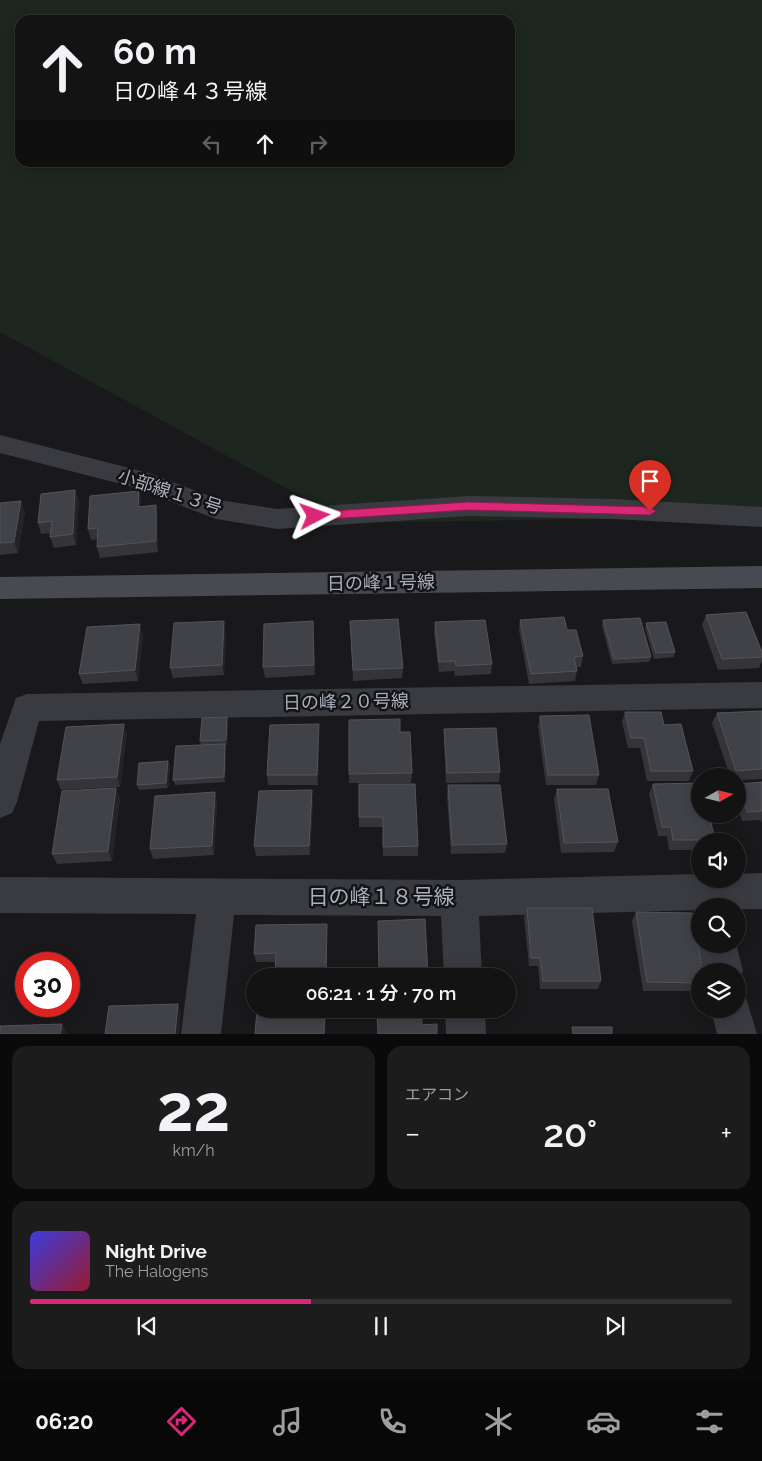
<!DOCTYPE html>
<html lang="ja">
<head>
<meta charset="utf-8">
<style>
	:root { --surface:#131314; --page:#1c1c1d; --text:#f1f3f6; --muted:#9d9ea0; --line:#323234; --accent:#db2777 }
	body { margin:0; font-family:Raleway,"Noto Sans JP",sans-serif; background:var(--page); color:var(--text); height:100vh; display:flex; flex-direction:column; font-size:19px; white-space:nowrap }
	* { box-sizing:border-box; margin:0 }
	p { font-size:16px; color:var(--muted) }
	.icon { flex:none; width:28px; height:28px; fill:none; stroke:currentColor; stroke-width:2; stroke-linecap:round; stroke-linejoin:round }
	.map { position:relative; height:1034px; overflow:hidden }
	.details { display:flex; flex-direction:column; gap:12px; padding:12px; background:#0a0a0b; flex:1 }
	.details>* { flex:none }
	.hud { position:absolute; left:15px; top:15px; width:500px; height:152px; border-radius:15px; box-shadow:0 2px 12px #0003,0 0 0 1px var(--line); background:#131314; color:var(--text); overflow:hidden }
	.needle { width:32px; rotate:82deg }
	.fabs { position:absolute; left:691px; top:768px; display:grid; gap:10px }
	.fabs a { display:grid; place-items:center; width:55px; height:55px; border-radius:50%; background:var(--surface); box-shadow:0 2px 12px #0003,0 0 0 1px var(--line); font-size:25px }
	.speed { position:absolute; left:15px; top:952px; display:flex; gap:10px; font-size:25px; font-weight:700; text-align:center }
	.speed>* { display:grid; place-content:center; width:65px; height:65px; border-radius:50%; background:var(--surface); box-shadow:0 2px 12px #0003,0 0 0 1px var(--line); line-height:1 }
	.speed .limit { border:8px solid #d22; background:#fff; color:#111 }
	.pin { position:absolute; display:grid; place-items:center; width:42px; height:42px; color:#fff; margin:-51px -21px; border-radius:50% 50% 50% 0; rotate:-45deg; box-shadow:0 0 5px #0007 }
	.pin .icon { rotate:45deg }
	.me { position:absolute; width:55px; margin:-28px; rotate:86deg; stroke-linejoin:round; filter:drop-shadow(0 0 4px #0008) }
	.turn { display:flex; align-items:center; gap:18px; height:105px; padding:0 15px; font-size:22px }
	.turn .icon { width:65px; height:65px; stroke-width:2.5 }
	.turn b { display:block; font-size:35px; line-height:42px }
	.lanes { display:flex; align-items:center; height:48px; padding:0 15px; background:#0003; justify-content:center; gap:25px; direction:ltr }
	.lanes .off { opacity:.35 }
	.big { font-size:38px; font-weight:600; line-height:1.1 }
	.details .tile { flex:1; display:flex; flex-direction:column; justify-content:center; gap:8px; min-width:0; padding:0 18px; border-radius:15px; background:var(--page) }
	.details .dial { align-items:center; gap:0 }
	.dial b { font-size:65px; line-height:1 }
	.song { display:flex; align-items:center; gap:15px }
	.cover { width:60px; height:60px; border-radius:8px; background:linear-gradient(135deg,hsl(240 70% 55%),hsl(350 70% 35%)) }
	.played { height:5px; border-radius:2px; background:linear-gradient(90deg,var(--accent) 40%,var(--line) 40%) }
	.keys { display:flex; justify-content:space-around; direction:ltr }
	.heat { display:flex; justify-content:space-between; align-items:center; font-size:28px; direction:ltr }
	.details .tiles { flex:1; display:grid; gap:12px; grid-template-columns:1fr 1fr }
	.tile:last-child { grid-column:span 2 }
	.trip { position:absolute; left:246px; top:968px; width:270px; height:50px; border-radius:25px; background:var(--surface); box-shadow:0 2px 12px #0003,0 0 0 1px var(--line); font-weight:600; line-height:50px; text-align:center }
	.tab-bar { display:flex; height:80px; justify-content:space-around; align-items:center; background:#080808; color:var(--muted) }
	.tab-bar .icon { width:35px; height:35px }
	.tab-bar .selected { color:var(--accent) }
	.tab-bar b { font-size:22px; color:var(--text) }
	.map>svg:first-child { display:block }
	.green { fill:#1e271f; fill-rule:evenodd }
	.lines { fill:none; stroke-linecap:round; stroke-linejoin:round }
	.street { fill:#393b41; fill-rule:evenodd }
	.secondary { fill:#474a51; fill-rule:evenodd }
	.wall { fill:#353539 }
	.shaded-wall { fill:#242427 }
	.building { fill:#414247; stroke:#525459 }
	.route { fill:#db2777; stroke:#8e194d }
	.labels { text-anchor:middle; stroke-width:5; stroke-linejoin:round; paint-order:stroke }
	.street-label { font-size:18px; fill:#aab0bc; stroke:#141416 }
	.near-street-label { font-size:21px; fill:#aab0bc; stroke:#141416 }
</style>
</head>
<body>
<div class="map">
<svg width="762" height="1034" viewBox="0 0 762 1034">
	<rect width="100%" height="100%" fill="#19191b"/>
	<path class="green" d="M 0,0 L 762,0 L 762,516 L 350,523 L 0,332 ZM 20,20 L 510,20 L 510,162 L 20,162 Z"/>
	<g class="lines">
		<g class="street">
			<polygon points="0,435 149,473 220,500 277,509 468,496 613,499 762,507 762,527 613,519 468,516 277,529 216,519 133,487 0,453"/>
			<polygon points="762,682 762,708 39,721 17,802 12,813 0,818 0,744 16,698 27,694"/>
			<polygon points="762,873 762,909 738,909 738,906 700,906 700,910 479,916 482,976 444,976 441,916 234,915 221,1034 181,1034 196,914 0,913 0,877 459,880 700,874 700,879 738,879 738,874"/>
			<polygon points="700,939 700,944 736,944 743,971 738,983 738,971 704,971 698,944"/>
			<polygon points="738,992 745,995 757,1034 717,1034 711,1009 738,1009"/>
			<polygon points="445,1009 485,1009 486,1034 446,1034"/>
		</g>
		<polygon class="secondary" points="762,566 762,588 0,599 0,577"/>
	</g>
	<g class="wall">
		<polygon points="75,490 79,501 76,545 54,548 50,537 51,533 41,534 38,523"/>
		<polygon points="139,491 141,502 141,507 156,505 158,516 158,552 100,558 97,547 98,539 91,540 88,529"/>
		<polygon points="0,503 25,512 18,553 0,555"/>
		<polygon points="706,615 762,652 762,661 759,668 718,670 702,625"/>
		<polygon points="520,620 567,630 583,656 581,667 576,667 577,671 575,681 529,684 519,630"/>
		<polygon points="603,620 651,657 649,662 612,664 602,626"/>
		<polygon points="350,621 403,668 402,678 353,681"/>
		<polygon points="435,622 492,664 491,674 455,676 454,671 439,672 434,633"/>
		<polygon points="646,623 675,652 674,657 654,659 645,628"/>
		<polygon points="226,631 224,675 173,678 170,668"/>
		<polygon points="313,632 315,675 265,678 263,667"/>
		<polygon points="143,635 138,681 83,684 79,674"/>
		<polygon points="762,711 762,779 738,780 738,776 730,776 712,723 717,713"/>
		<polygon points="625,712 664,725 693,771 689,781 647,781 640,748 628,748 622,722"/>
		<polygon points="540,716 599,775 596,785 546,785 538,726"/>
		<polygon points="227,717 228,722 227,745 225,745 226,749 225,782 175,785 173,780 201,745 200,741"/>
		<polygon points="319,724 319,734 318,785 268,785 267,775"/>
		<polygon points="444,729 500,772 499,782 446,783 444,739"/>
		<polygon points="400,732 412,773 411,783 349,783 349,774"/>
		<polygon points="127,734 120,787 61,790 57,780"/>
		<polygon points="168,761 170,766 168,788 139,790 137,785"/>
		<polygon points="762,782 762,823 761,820 742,821 738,808 738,784"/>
		<polygon points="359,784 418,846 418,856 383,856 383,827 359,827"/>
		<polygon points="653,784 715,840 715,841 700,841 700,850 669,850 667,836 658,836 649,794"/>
		<polygon points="448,785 507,844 505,853 451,854 447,795"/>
		<polygon points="116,788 120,798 112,861 57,864 52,854"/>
		<polygon points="557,789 618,842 614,852 561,853 554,799"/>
		<polygon points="215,792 217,802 214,855 153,859 150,849"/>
		<polygon points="313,800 310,855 256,856 254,846"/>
		<polygon points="527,908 601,981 598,989 540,989 538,966 529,966 524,917"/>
		<polygon points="636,912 700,971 700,991 643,991 632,921"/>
		<polygon points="327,924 327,976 275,976 276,962 256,962 254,954"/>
	</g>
	<g class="shaded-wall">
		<polygon points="75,490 79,501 76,545 73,534"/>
		<polygon points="139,491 141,502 141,518 138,507"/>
		<polygon points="21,501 25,512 18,553 14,542"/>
		<polygon points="156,505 158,516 158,552 156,541"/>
		<polygon points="224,621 226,631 224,675 222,665"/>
		<polygon points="140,624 143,635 138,681 135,670"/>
		<polygon points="227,717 228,722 227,745 226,740"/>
		<polygon points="124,724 127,734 120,787 117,777"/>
		<polygon points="319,724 319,734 318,785 317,775"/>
		<polygon points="225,744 226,749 225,782 224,777"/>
		<polygon points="168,761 170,766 168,788 166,783"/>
		<polygon points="116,788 120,798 112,861 108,851"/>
		<polygon points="312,790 313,800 310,855 309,846"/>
		<polygon points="215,792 217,802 214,855 212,846"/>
		<polygon points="327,924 327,976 326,976"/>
		<polygon points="178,1004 181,1012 179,1034 175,1034"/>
		<polygon points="325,1009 326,1017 325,1034 324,1034"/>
		<polygon points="62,1024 67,1032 67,1034 60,1034"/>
	</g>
	<g class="building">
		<polygon points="75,490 73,534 50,537 52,521 38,523 41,494"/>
		<polygon points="139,491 138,507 156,505 156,541 97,547 98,528 88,529 90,496"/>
		<polygon points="21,501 14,542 0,543 0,503"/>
		<polygon points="746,612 762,652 762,657 722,659 706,615"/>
		<polygon points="564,617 567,630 576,630 583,656 574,657 577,671 531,674 520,620"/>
		<polygon points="640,618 651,657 614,659 603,620"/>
		<polygon points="398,619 403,668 353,670 350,621"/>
		<polygon points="485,620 492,664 456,666 455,661 439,662 435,622"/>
		<polygon points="224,621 222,665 170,668 174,623"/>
		<polygon points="313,621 314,665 263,667 264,624"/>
		<polygon points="666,622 675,652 656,653 646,623"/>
		<polygon points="140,624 135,670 79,674 87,627"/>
		<polygon points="762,711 762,769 736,771 717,713"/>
		<polygon points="625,712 661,712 664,725 681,724 693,771 651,771 644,738 631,738"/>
		<polygon points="589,715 599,775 548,775 540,716"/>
		<polygon points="227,717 226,740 200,741 202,718"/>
		<polygon points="400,719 400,732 410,732 412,773 349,774 349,720"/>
		<polygon points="124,724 117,777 57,780 66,727"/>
		<polygon points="319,724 317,775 267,775 270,725"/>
		<polygon points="496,728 500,772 447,773 444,729"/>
		<polygon points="225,744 224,777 173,780 176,746"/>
		<polygon points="168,761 166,783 137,785 139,763"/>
		<polygon points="762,782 762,811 747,812 738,784"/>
		<polygon points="700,783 700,814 709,814 715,840 673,840 671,827 662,827 653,784"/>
		<polygon points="359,784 415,784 418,846 383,847 383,817 359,817"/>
		<polygon points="448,785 500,785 507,844 452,845"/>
		<polygon points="116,788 108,851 52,854 62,791"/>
		<polygon points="557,789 608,789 618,842 564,843"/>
		<polygon points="312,790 309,846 254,846 259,791"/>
		<polygon points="215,792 212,846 150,849 155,796"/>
		<polygon points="527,908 592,908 601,981 543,981 540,958 531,958"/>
		<polygon points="636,912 692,913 703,971 700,971 700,983 647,982"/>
		<polygon points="425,919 428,976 379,976 378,921"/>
		<polygon points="327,924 326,975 275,976 276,953 254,954 256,925"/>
		<polygon points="178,1004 175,1034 105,1034 109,1006"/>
		<polygon points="325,1009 324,1034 255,1034 257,1010"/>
		<polygon points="377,1009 421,1009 422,1025 437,1024 437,1034 378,1034"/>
		<polygon points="62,1024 60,1034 0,1034 0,1026"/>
		<polygon points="572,1027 612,1027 612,1034 573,1034"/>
	</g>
	<polygon class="route" points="468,502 650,507 656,511 650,515 468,510 315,520 310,516 315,512"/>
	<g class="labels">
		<g class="street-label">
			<text transform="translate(170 492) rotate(18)" y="6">小部線１３号</text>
			<text transform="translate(381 583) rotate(-1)" y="6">日の峰１号線</text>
			<text transform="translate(346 702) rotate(-1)" y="6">日の峰２０号線</text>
		</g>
		<g class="near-street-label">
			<text x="381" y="904">日の峰１８号線</text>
		</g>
	</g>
</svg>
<div class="fabs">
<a><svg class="needle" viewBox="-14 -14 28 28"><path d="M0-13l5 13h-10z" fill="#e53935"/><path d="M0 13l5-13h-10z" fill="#9d9ea0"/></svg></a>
<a><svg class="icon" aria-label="sound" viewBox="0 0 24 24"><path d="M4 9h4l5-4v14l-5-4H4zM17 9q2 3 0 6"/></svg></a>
<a><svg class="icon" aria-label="search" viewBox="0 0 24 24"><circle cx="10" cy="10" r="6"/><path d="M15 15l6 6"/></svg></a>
<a><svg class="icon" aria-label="layers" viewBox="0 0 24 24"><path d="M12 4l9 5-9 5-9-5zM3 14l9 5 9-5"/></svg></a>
</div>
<div class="speed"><div class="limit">30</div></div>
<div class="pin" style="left:650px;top:511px;background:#d93025"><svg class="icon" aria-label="arrive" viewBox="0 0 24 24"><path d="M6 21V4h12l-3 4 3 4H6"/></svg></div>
<svg class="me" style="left:315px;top:516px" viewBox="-20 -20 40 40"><path d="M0-17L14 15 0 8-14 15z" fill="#db2777" stroke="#fff" stroke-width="4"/></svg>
<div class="trip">06:21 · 1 分 · 70 m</div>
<div class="hud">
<div class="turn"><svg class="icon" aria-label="ahead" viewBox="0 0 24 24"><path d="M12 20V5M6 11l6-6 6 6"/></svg><div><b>60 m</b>日の峰４３号線</div></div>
<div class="lanes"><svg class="icon off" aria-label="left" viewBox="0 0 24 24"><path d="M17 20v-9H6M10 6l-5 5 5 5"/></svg><svg class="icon" aria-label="ahead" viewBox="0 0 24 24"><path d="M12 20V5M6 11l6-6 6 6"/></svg><svg class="icon off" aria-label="right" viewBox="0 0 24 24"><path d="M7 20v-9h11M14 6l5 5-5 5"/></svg></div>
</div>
</div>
<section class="details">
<div class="tiles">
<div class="tile dial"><b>22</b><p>km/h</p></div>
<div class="tile"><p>エアコン</p>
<div class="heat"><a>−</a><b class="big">20°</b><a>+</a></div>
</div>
<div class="tile">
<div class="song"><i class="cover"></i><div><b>Night Drive</b><p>The Halogens</p></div></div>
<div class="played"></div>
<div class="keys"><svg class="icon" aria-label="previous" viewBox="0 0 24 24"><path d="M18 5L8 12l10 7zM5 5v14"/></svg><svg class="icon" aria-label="pause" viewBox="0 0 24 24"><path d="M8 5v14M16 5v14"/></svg><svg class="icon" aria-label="next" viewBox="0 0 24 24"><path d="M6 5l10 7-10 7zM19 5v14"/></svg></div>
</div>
</div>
</section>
<nav class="tab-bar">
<b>06:20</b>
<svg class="icon selected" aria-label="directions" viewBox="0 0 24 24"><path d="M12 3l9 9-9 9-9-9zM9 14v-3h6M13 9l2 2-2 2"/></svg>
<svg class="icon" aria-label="music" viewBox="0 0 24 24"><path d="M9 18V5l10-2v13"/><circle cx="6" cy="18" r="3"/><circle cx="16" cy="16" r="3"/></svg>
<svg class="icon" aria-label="phone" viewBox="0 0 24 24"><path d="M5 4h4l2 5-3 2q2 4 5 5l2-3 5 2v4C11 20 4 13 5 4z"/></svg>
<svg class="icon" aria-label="climate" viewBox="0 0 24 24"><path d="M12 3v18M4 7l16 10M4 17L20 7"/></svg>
<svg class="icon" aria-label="car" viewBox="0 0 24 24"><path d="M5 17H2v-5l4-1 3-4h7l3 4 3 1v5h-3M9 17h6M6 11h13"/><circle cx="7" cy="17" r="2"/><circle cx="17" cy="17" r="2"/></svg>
<svg class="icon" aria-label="filters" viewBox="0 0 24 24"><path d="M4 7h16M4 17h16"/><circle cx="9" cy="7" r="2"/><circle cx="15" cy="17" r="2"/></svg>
</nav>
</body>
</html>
